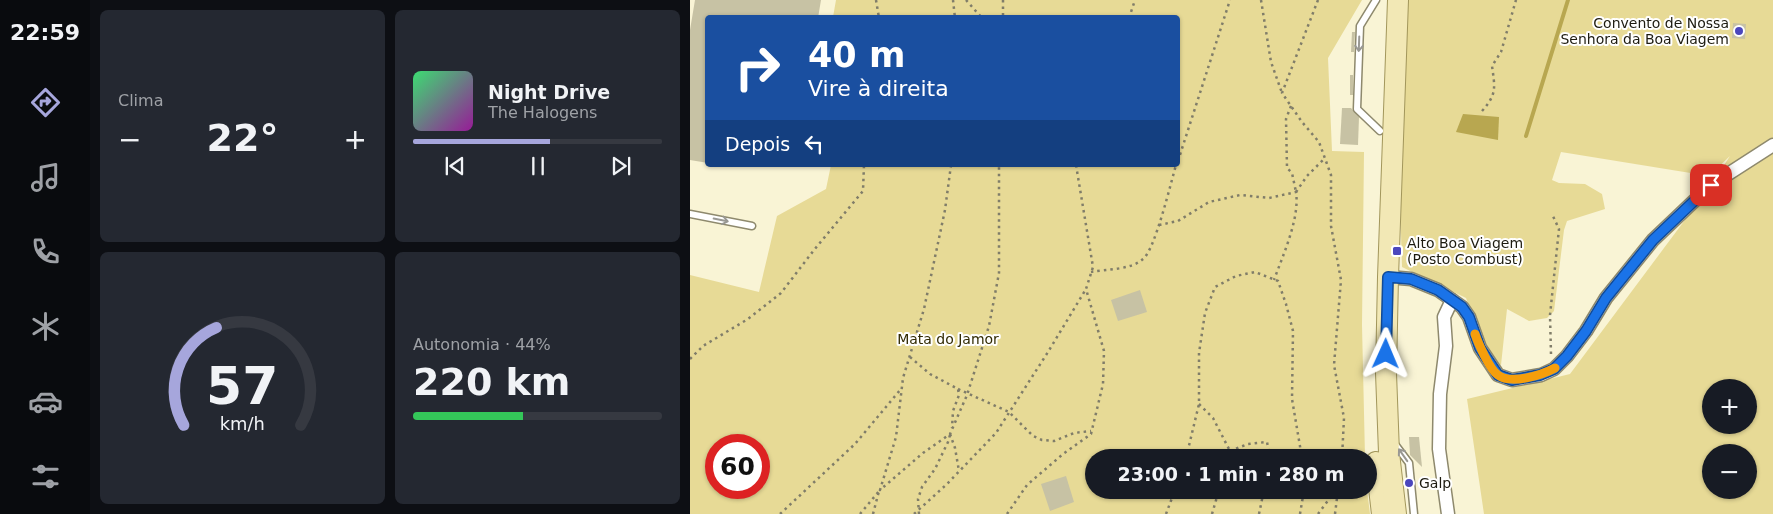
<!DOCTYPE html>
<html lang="pt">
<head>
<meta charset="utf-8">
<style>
	:root { --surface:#171b24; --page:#242831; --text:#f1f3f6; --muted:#9ea1a6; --line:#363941; --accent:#a6a6dc }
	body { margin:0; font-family:"DejaVu Sans",sans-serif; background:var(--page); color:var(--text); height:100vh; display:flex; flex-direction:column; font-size:19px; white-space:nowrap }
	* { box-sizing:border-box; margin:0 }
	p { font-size:16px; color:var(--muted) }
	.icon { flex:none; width:28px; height:28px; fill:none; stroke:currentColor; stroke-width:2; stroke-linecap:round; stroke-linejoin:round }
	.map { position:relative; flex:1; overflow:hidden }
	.details { display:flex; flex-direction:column; gap:10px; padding:10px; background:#0d0f14; width:600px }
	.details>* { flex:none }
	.banner { position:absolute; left:15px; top:15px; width:475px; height:152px; border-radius:5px; box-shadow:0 1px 4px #0004; background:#1a4fa0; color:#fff; overflow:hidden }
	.buttons { position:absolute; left:1012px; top:379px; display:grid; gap:10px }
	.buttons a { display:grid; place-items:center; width:55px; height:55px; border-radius:50%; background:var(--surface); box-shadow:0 1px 4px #0004; font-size:25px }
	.speed { position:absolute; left:15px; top:434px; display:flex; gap:10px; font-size:25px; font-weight:700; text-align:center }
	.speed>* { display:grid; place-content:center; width:65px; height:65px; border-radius:50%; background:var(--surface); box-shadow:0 1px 4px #0004; line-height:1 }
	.speed .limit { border:8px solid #d22; background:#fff; color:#111 }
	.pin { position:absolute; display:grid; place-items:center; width:42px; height:42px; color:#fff; margin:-21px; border-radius:10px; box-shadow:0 2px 8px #0006 }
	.me { position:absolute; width:55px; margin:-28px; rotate:1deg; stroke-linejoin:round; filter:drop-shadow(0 0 4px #0008) }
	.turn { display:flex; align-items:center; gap:18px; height:105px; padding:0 20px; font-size:22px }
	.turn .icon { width:65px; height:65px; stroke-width:2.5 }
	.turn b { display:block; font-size:35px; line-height:42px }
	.then { display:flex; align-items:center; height:48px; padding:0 20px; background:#0003; gap:10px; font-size:19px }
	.big { font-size:38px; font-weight:700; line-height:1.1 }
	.details .widget { flex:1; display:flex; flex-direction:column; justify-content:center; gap:8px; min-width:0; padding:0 18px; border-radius:8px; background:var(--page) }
	.details .dial { align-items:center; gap:0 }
	.dial svg { height:130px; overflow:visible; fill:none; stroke:var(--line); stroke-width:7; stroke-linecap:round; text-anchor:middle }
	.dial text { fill:var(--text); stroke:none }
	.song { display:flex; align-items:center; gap:15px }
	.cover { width:60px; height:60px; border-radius:8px; background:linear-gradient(135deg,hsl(140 70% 55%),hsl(300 70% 35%)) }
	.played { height:5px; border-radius:2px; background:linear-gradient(90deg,var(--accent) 55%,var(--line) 55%) }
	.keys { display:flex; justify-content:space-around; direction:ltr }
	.heat { display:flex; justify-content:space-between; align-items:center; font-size:28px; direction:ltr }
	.charge { height:8px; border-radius:4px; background:linear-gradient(90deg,#34c759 44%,var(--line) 0) }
	.details .tiles { flex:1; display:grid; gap:10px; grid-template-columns:repeat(2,1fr) }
	.trip { position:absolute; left:395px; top:449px; width:292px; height:50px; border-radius:25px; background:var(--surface); box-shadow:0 1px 4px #0004; font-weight:700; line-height:50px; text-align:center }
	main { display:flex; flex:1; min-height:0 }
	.tabs { display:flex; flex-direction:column; width:90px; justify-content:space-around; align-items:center; background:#090b0e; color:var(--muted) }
	.tabs .icon { width:35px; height:35px }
	.tabs .selected { color:var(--accent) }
	.tabs b { font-size:22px; color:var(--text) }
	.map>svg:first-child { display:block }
	.green { fill:#e7da96; fill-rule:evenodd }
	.water { fill:#b8a750 }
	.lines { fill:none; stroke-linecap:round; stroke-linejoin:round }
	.stream { stroke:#b8a750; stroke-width:4 }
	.building { fill:#c7c2a4 }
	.service-casing { stroke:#8e896d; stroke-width:9 }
	.minor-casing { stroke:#8e896d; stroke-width:15 }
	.primary-casing { stroke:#a2965b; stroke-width:22 }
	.path { stroke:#807d69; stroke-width:2.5; stroke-dasharray:2.5 4; stroke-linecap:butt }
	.service { stroke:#fff; stroke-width:6 }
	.minor { stroke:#fff; stroke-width:12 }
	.primary { stroke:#f2e8b5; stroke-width:20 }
	.oneway { stroke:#999893 }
	.route-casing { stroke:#114b97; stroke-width:12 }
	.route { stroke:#1a73e8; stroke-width:9 }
	.slow { stroke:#f59e0b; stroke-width:9 }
	.poi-dot { fill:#4b47bd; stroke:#fff; stroke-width:2 }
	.labels { text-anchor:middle; stroke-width:4; stroke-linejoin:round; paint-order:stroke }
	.poi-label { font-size:14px; fill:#1d1b10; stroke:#fff; text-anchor:start }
	.park-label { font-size:14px; fill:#322b03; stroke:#fff }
</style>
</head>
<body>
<main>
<nav class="tabs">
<b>22:59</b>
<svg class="icon selected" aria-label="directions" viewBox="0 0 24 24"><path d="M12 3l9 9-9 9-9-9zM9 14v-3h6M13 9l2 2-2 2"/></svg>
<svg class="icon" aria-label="music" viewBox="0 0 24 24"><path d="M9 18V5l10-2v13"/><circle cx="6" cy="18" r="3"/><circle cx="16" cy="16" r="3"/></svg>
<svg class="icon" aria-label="phone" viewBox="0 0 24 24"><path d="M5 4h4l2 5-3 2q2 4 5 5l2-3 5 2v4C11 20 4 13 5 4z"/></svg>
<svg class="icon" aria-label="climate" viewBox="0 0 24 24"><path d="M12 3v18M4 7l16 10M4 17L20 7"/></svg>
<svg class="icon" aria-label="car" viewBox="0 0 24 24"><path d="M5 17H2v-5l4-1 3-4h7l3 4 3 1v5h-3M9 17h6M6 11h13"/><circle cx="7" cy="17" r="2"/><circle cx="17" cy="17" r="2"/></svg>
<svg class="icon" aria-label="filters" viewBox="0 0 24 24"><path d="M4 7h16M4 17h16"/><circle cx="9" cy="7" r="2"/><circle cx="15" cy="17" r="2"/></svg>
</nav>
<section class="details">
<div class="tiles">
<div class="widget"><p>Clima</p>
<div class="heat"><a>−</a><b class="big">22°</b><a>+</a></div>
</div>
<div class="widget">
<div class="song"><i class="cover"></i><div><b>Night Drive</b><p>The Halogens</p></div></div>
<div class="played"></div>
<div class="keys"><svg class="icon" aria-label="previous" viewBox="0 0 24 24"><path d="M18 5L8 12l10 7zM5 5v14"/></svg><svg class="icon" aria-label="pause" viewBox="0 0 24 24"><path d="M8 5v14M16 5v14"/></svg><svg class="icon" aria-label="next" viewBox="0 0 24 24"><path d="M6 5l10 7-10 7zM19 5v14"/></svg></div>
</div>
<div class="widget dial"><svg viewBox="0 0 100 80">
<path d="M14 69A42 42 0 1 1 86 69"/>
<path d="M14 69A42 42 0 0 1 34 9" stroke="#a6a6dc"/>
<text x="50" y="56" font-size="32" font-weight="700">57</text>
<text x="50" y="72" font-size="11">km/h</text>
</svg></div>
<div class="widget"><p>Autonomia · 44%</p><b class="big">220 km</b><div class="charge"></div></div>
</div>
</section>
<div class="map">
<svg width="1083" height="514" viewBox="0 0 1083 514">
	<rect width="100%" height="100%" fill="#f9f4d5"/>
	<g class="green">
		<path d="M 146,0 L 672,0 L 638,58 L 642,151 L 674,152 L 672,325 L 675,457 L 404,458 L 404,490 L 677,490 L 680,514 L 0,514 L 0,275 L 69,292 L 87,216 L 136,189 L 141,165 L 488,165 L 488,18 L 143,17 ZM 26,445 L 69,445 L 69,488 L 26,488 Z"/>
		<path d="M 716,0 L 1083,0 L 1083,514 L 794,514 L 777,399 L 880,374 L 1021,185 L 1040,156 L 1019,176 L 871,152 L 862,180 L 869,183 L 895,184 L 912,194 L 915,209 L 877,221 L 874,230 L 864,311 L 857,318 L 839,321 L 817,309 L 811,365 L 801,360 L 776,298 L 712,267 L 709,162 ZM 1021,388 L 1059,388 L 1059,425 L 1021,425 ZM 1021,452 L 1059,452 L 1059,490 L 1021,490 Z"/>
	</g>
	<polygon class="water" points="773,114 809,117 808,140 766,132"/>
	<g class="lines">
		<polyline class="stream" points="836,136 878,0"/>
	</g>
	<g class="building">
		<polygon points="5,0 131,0 128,18 18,18 18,163 0,160 0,30"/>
		<polygon points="1043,23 1056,24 1055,39 1042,38"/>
		<polygon points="662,32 665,32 664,52 661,52"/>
		<rect x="660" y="75" width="3" height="20"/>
		<polygon points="652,108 661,108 669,117 668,145 650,144"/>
		<polygon points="450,290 457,312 428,321 421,300"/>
		<polygon points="719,437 729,437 732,467 720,455"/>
		<polygon points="376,476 384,502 360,511 351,484"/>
	</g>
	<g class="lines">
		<g class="service-casing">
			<g id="service">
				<polyline points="686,0 670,26 667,109 690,131"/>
				<polyline points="0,214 62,226"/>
				<polyline points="704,443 719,463 724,514"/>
			</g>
		</g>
		<g class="minor-casing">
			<g id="minor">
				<polyline points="698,277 721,279 748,290 772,307 779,317 790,348 808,375 822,380 851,375 864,369 877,356 896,331 916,298 963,240 1021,185 1083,145"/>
				<polyline points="758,514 749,449 750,394 756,346 754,317 762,300"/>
			</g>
		</g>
		<g class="primary-casing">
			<g id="primary">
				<polyline points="686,462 692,514"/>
				<polyline points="706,514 699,453 696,373 698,277 708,0"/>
			</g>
		</g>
		<g class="path">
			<polyline points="186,0 189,18"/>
			<polyline points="263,0 265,18"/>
			<polyline points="276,0 292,18"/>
			<polyline points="313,0 313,18"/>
			<polyline points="571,0 581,62 592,93"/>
			<polyline points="628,0 592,93 612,122 629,142 641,175 641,226 651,280 644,365 654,418 652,458"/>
			<polyline points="439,18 445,0"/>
			<polyline points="601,106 596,119 597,168 602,173 606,192"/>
			<path d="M 792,111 C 807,94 805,88 802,66 L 811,52 L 826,0"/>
			<polyline points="488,161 540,0"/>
			<polyline points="261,165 255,210 234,309 213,378 206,437 190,490 233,453 260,434 277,395 299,326 309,273 309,165"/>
			<polyline points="606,192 617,176 635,158"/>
			<path d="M 469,225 L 488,221 L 519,202 L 550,195 L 579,198 L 606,192 C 610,218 593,255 584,280"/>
			<path d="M 401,272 C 417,269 441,270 453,259 C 465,250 481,182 486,165"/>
			<polyline points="861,354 860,315 869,229 862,214"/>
			<polyline points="220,357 240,374 268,389 269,395 263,411 262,428"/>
			<polyline points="0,359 13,346 58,319 91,293 124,250 173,191 174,165"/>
			<polyline points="268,389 319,412 343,436 352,440 364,441 384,433 401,431"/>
			<polyline points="509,404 523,418 540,451 538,458"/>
			<polyline points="260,434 265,448 269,471"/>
			<polyline points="540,451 558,444 577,442 580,458"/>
			<polyline points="496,458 509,404 509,353 515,313 525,287 546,276 565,272 588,281 596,304 603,331 602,399 612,458"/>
			<polyline points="90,514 165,444 211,389"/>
			<polyline points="170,514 190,490"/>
			<polyline points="183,514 189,491"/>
			<polyline points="224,514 257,484 306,433 358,352 396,289"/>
			<polyline points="229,514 228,499 232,487 245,469 258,442 260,435"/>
			<polyline points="317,514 337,485 373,454 401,434 413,384 414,351 396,289 403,267 386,165"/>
			<polyline points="476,514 485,490"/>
			<polyline points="522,514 529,490"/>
			<polyline points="569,514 574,490"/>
			<polyline points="610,514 614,490"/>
			<polyline points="628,514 646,490"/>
			<polyline points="645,514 648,490"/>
		</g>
		<use href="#service" class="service"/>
		<use href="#minor" class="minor"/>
		<use href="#primary" class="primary"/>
	</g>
	<defs><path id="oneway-shaft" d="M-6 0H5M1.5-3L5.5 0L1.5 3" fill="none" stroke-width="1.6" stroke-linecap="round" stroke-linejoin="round" transform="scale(1.25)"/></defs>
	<g class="oneway">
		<use href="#oneway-shaft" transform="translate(669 44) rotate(92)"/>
		<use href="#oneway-shaft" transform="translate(31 220) rotate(11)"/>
		<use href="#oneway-shaft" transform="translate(713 455) rotate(-125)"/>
	</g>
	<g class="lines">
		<g class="route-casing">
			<polyline id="route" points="696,354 698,277 721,279 748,290 772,307 779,317 790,348 808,375 822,380 850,375 864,369 877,356 896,331 916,298 963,240 1021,185"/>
		</g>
		<use href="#route" class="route"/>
		<path class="slow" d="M 785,334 C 788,343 800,370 808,375 C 821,385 852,375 865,368"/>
	</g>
	<g class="poi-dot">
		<circle cx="1049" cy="31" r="5"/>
		<rect x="702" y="246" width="10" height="10" rx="2.5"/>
		<circle cx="719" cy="483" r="5"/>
	</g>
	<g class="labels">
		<g class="poi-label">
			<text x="1039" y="28" text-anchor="end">Convento de Nossa<tspan x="1039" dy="16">Senhora da Boa Viagem</tspan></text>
			<text x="717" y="248">Alto Boa Viagem<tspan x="717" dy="16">(Posto Combust)</tspan></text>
			<text x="729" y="488">Galp</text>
		</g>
		<g class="park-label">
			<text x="258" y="344">Mata do Jamor</text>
		</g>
	</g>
</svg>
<div class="buttons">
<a>+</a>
<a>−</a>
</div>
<div class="speed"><div class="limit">60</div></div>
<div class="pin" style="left:1021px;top:185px;background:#d93025"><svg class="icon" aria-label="arrive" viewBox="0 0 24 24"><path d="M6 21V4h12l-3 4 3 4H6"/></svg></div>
<svg class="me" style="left:696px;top:354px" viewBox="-20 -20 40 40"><path d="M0-17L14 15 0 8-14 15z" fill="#1a73e8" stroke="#fff" stroke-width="4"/></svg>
<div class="trip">23:00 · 1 min · 280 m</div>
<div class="banner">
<div class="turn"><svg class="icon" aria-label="right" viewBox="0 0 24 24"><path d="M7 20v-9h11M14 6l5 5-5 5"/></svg><div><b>40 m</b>Vire à direita</div></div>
<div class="then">Depois<svg class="icon" aria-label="left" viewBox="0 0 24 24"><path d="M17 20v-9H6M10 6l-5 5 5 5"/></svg></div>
</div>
</div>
</main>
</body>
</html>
